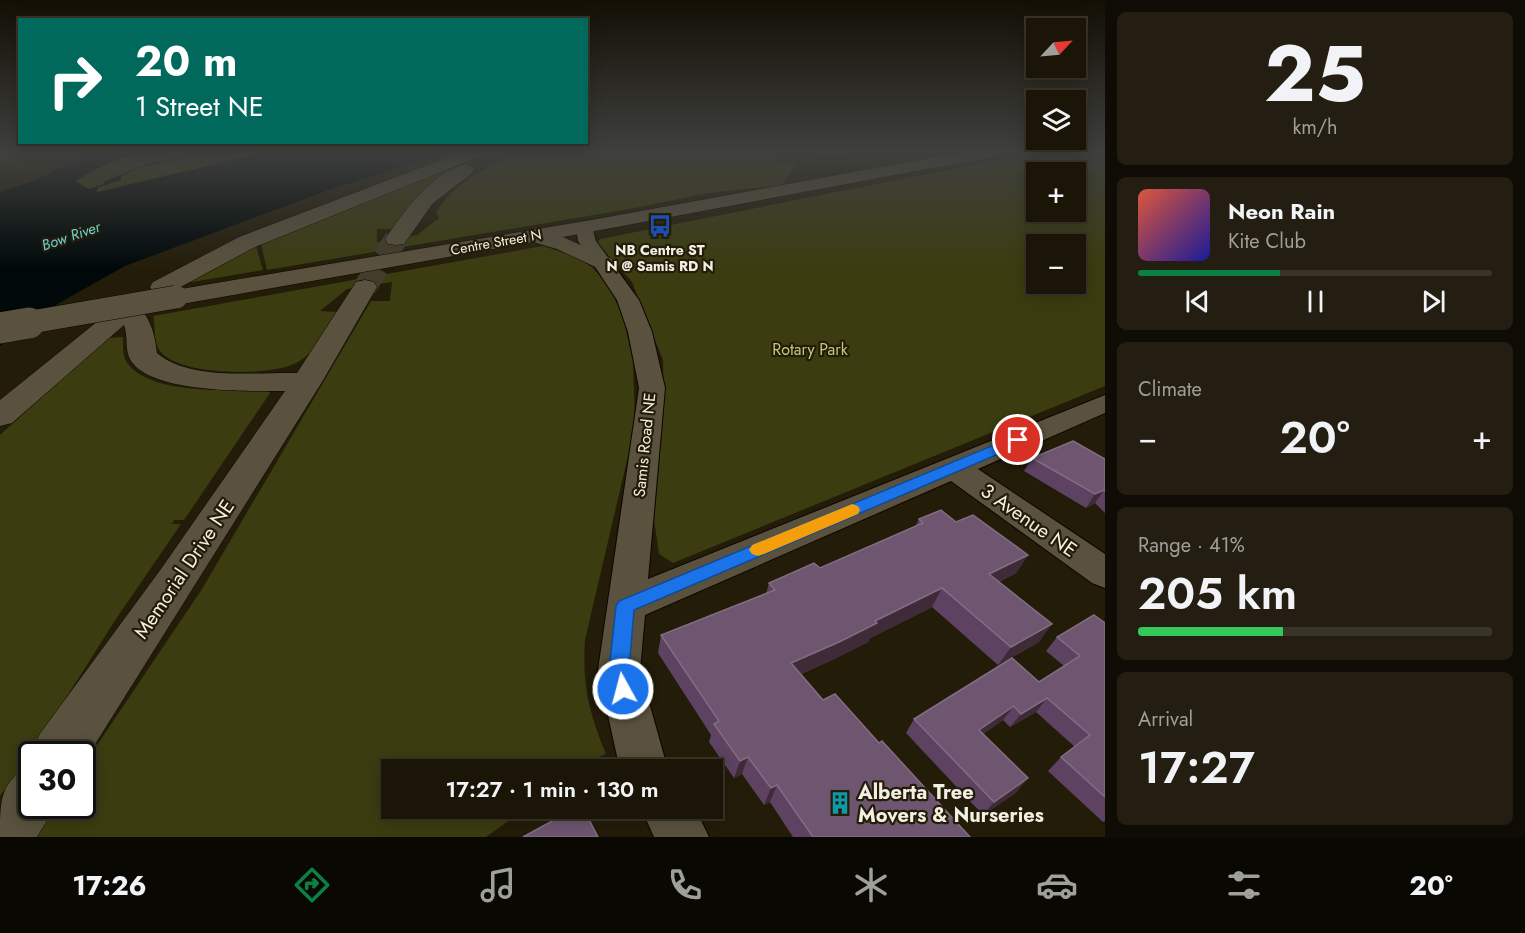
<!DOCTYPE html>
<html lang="en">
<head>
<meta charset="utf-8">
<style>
	:root { --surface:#1a1507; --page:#231e11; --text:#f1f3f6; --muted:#9f9f9b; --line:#383428; --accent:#0b8043 }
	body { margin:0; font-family:Jost,sans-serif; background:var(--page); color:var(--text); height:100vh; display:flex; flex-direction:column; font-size:22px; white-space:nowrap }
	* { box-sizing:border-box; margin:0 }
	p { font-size:20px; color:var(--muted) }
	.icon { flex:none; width:33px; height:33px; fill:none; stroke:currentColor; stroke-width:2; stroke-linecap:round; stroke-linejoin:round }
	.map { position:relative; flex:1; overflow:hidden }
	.sheet { display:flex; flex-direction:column; gap:12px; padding:12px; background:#0e0c04; width:420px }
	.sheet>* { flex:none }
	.hud { position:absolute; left:18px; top:18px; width:570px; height:126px; border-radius:0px; box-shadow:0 3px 15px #0003,0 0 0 2px var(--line); background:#00695c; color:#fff; overflow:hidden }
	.needle { width:39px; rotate:64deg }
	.buttons { position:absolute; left:1026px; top:18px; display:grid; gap:12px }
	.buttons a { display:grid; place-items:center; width:60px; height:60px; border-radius:0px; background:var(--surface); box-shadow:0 3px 15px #0003,0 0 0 2px var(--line); font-size:30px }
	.speed { position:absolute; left:18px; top:741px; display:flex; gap:12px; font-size:30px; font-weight:700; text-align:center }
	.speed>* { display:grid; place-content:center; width:78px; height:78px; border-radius:50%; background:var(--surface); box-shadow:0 3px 15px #0003,0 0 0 2px var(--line); line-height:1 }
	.speed .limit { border:3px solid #111; border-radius:9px; background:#fff; color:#111 }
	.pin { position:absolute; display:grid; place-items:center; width:51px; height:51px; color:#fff; margin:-26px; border:3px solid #fff; border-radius:50%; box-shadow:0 2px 6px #0007 }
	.me { position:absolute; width:66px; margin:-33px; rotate:353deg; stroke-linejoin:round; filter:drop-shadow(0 0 4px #0008) }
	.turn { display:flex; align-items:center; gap:21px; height:126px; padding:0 18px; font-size:27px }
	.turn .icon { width:78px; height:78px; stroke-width:2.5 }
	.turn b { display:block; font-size:42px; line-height:51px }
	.big { font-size:45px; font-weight:600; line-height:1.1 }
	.sheet .card { flex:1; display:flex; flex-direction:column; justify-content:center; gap:9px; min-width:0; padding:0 21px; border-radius:9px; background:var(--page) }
	.sheet .dial { align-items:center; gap:0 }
	.dial b { font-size:78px; line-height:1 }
	.song { display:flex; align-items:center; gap:18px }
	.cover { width:72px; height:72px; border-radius:9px; background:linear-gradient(135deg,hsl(10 70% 55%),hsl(240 70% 35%)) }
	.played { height:6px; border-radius:3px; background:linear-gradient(90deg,var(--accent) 40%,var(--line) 40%) }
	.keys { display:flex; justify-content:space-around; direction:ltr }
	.heat { display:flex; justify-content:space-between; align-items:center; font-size:33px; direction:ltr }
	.charge { height:9px; border-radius:4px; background:linear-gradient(90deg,#34c759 41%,var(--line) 0) }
	.trip { position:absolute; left:381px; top:759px; width:342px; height:60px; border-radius:0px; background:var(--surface); box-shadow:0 3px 15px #0003,0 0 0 2px var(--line); font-weight:600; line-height:60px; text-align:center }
	.menu { display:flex; height:96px; justify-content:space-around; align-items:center; background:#0a0803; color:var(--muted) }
	.menu .icon { width:42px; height:42px }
	.menu .selected { color:var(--accent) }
	.menu b { font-size:27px; color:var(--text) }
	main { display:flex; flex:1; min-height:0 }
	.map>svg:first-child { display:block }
	.green { fill:#3b3c0f; fill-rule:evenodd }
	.water { fill:#000809 }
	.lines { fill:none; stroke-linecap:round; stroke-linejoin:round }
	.secondary-tunnel { stroke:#423c2a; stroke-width:23; stroke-dasharray:23 12; stroke-linecap:butt }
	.minor-casing { stroke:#0c0600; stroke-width:2 }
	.secondary-casing { stroke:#0c0600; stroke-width:1 }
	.minor { fill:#5a523e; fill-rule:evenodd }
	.secondary { fill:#5a523e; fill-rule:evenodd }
	.secondary-bridge-far1-casing { stroke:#0c0600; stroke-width:24; stroke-linecap:butt }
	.secondary-bridge-casing { stroke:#0c0600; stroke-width:32; stroke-linecap:butt }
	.secondary-bridge-far1 { stroke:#5a523e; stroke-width:23 }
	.secondary-bridge { stroke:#5a523e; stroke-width:31 }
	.wall { fill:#5d4262 }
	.shaded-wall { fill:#3f2b38 }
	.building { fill:#6e5570; stroke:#836d82; stroke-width:1.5 }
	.route { fill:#1a73e8; stroke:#114b97; stroke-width:1.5 }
	.slow { fill:#f59e0b }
	.labels { text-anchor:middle; stroke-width:4.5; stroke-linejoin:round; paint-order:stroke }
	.far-street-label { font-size:14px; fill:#f4efe3; stroke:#231c09 }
	.far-poi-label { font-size:14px; font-weight:bold; fill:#f4efe3; stroke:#231c09 }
	.far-water-label { font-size:15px; font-style:italic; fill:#68d2d7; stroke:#231c09 }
	.park-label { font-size:16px; fill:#c4c87c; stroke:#231c09 }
	.street-label { font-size:16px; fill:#f4efe3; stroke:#231c09 }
	.near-street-label { font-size:20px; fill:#f4efe3; stroke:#231c09 }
	.near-poi-label { font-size:20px; font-weight:bold; fill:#f4efe3; stroke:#231c09; text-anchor:start }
</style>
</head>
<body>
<main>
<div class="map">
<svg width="1105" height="837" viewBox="0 0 1105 837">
	<rect width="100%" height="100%" fill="#231c09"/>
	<g class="green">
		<polygon points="135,152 270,152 126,189 94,194 71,182 80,174"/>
		<path d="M 518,152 L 782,152 L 776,162 L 796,165 L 782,185 L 708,193 L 635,208 L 267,270 L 261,244 L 453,166 L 458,166 L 414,201 L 392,229 L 377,229 L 377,242 L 417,235 L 439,218 L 436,213 C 455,181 485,169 518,152 Z"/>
		<path d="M 1038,152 L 1105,152 L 1105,386 L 673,563 L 659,554 L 654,520 L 664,407 L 663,360 L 632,282 L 597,243 L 600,239 ZM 1036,172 L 1076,172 L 1076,212 L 1036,212 ZM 1036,244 L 1076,244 L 1076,284 L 1036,284 Z"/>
		<polygon points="256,246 263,270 186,283"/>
		<path d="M 543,246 L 577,257 L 593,268 L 609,286 L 623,317 L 633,361 L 635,426 L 585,640 C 582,684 589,713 606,754 L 595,759 L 589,769 L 392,770 L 392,808 L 525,809 L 486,837 L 33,837 L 55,806 L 82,806 L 83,766 L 202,589 L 371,301 L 390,301 L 392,282 L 347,289 L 320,311 L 338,312 C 326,329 316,352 298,362 C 273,377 173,377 158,348 C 153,339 156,326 153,316 Z"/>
		<path d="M 123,337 C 123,346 122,356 128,364 C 154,396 229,389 267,390 L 270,393 L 184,520 L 174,520 L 172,524 L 181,524 L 114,622 L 21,769 L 0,796 L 0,435 L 108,338 Z"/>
	</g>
	<polygon class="water" points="93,152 139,152 102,166 75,181 89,189 104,184 103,182 147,164 210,152 142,167 121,176 121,180 99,187 96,191 98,192 265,152 449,152 334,188 125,266 59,303 0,346 0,192 38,179"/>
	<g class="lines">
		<polyline class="secondary-tunnel" points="365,287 396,239"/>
		<g class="minor-casing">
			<g id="minor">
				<polygon points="585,222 591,223 596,241 639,300 652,332 665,388 648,579 1105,395 1105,413 978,469 1105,554 1105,588 1092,583 951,481 645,615 640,670 668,770 620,770 598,670 639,388 628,332 617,300 578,241 576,227 579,223"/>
				<polygon points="641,808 695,808 709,837 654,837"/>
			</g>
		</g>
		<g class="secondary-casing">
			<g id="secondary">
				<polygon points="462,152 485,152 483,155 255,247 175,290 597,219 963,152 999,152 991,157 563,237 612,259 615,264 612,269 604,271 557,249 533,242 176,305 167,302 163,297 166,293 153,292 150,287 153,282 239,237"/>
				<path d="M 466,164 L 474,169 L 472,173 L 433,203 L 404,244 L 396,245 L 388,244 L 385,239 C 404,211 431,173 466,164 Z"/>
				<path d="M 365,280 L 374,282 L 377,287 L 322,382 L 82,765 L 82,754 L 32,754 L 32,756 L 31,754 L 39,735 L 161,569 L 285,391 C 250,391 145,394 129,357 C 125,347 128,335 124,325 L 12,423 L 0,426 L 0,400 L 103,317 L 112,315 L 122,318 L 126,313 L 135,311 L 144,313 C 153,326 155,338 157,353 C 190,381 255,372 297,373 L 356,282 Z"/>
				<path d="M 32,764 L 32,806 L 56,806 L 37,837 L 0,837 C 0,798 0,782 32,764 Z"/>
			</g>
		</g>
		<use href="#minor" class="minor"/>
		<use href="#secondary" class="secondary"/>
		<g class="secondary-bridge-far1-casing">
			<polyline id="secondary-bridge-far1" points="20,324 176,297"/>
		</g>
		<g class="secondary-bridge-casing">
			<polyline id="secondary-bridge" points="0,328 29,323"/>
		</g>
		<use href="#secondary-bridge-far1" class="secondary-bridge-far1"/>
		<use href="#secondary-bridge" class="secondary-bridge"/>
	</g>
	<g class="wall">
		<polygon points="1032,458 1105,459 1105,513 1095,503 1086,508 1024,471"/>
		<polygon points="919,519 956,522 1028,555 1016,573 999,582 1039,642 998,665 932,607 870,638 868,642 832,660 801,674 823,700 879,743 970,837 793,837 770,802 764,805 742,774 734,778 709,742 711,735 658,653 661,635 766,594 769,583 820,568 915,527"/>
		<polygon points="1105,623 1105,821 1103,822 1048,771 1061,757 1075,747 1036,712 1010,727 1003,720 983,734 1017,792 983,815 906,733 914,719 1039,682 1064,666 1046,651 1057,637"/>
	</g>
	<g class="shaded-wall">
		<polygon points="0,152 32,152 0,164"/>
		<polygon points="820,152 849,152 819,158"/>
		<polygon points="1104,490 1095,503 1086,508 1095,494"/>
		<polygon points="1028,555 1016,573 978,592 989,574"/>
		<polygon points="942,588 932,607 870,638 868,642 832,660 784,681 791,663"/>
		<polygon points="1052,624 1039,642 998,665 1011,647"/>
		<polygon points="1047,698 1036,712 1010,727 1021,714"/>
		<polygon points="1014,706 1003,720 969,743 979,730"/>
		<polygon points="748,757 742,774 734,778 740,761"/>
		<polygon points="1028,778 1017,792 983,815 994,802"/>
		<polygon points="777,785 770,802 764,805 771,788"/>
	</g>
	<g class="building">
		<polygon points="1073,441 1105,459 1105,491 1104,490 1095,494 1032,458"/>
		<polygon points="941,510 956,522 973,515 1028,555 989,574 1052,624 1011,647 942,588 875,621 877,623 839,642 791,663 823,700 835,694 879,743 882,741 970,837 813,837 777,785 771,788 748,757 740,761 714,724 719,721 661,635 775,590 769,583 814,563 820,568 923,523 919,519"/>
		<polygon points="1094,615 1105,623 1105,797 1061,757 1090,735 1047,698 1021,714 1014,706 979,730 1028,778 994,802 914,719 1012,658 1039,682 1080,656 1057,637"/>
		<polygon points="576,808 583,808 598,837 523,837"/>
	</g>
	<linearGradient id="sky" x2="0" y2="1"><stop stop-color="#130f05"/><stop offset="0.56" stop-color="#3f403e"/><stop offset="1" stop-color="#3f403e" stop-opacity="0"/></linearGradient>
	<rect width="1105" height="270" fill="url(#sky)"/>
	<polygon class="route" points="1018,435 1024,436 1026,440 1024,443 634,610 629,670 634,689 631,696 623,699 616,696 609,670 616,606 619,601"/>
	<polygon class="slow" points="852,504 858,506 860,510 858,514 764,554 758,556 752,554 749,550 752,545"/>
	<defs>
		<g id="bus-bare" transform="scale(1.8)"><path d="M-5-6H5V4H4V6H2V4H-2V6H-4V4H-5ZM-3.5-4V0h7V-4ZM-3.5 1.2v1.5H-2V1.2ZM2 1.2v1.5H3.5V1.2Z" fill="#1a4fb4" stroke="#231c09" stroke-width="2.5" paint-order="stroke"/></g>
		<g id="building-bare" transform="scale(1.8)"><path d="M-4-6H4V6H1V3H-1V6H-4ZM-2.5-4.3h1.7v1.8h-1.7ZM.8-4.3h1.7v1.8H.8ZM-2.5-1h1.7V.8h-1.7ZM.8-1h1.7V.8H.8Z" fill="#0f9aa8" stroke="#231c09" stroke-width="2.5" paint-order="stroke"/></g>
	</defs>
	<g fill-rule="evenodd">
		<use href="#bus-bare" x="660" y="226"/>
		<use href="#building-bare" x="840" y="803"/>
	</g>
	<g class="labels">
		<g class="far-street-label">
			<text transform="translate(496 242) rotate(-10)" y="5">Centre Street N</text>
		</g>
		<g class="far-poi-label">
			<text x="660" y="255">NB Centre ST<tspan x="660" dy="16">N @ Samis RD N</tspan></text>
		</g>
		<g class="far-water-label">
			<text transform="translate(71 236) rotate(-19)" y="5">Bow River</text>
		</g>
		<g class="park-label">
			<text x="810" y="355">Rotary Park</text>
		</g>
		<g class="street-label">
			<text transform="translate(644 445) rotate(-84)" y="6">Samis Road NE</text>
		</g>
		<g class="near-street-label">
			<text transform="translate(1029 520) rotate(35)" y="7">3 Avenue NE</text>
			<text transform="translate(184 569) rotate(-56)" y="7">Memorial Drive NE</text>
		</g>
		<g class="near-poi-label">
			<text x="858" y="799">Alberta Tree<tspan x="858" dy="23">Movers &amp; Nurseries</tspan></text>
		</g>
	</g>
</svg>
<div class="buttons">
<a><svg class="needle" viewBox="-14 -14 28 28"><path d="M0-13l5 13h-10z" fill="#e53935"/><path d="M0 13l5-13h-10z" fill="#9f9f9b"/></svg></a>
<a><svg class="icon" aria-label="layers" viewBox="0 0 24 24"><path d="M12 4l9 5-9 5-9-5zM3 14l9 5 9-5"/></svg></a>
<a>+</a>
<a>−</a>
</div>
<div class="speed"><div class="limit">30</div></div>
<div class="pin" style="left:1018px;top:440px;background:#d93025"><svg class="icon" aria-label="arrive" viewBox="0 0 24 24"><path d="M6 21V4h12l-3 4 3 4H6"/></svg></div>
<svg class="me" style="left:623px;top:689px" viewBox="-20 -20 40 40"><circle r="17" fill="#1a73e8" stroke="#fff" stroke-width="3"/><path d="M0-11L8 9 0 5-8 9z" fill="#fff"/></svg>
<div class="trip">17:27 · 1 min · 130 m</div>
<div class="hud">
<div class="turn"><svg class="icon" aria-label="right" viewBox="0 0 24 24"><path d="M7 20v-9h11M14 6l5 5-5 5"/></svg><div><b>20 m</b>1 Street NE</div></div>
</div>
</div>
<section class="sheet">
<div class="card dial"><b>25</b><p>km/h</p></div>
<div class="card">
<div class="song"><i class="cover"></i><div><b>Neon Rain</b><p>Kite Club</p></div></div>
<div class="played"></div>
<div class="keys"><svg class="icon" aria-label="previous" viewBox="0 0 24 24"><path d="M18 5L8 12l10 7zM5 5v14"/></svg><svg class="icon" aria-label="pause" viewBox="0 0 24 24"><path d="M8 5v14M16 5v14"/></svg><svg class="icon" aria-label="next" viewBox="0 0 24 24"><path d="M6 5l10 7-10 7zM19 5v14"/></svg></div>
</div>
<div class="card"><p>Climate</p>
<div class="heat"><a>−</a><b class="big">20°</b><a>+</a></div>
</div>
<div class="card"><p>Range · 41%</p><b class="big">205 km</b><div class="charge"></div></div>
<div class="card"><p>Arrival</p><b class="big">17:27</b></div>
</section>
</main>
<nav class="menu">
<b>17:26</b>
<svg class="icon selected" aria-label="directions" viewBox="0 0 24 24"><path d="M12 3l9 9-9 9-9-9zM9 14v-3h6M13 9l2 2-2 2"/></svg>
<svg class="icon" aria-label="music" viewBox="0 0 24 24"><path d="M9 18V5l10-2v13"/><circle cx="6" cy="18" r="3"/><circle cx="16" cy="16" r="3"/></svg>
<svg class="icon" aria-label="phone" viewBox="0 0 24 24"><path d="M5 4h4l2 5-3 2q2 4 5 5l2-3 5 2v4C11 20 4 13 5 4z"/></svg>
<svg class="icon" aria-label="climate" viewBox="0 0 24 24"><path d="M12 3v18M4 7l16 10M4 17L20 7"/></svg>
<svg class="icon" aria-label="car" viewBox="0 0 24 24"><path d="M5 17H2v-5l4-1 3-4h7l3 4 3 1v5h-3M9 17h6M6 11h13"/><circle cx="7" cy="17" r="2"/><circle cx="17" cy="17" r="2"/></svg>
<svg class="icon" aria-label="filters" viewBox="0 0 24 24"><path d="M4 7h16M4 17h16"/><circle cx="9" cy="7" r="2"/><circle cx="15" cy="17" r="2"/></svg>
<b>20°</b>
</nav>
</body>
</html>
